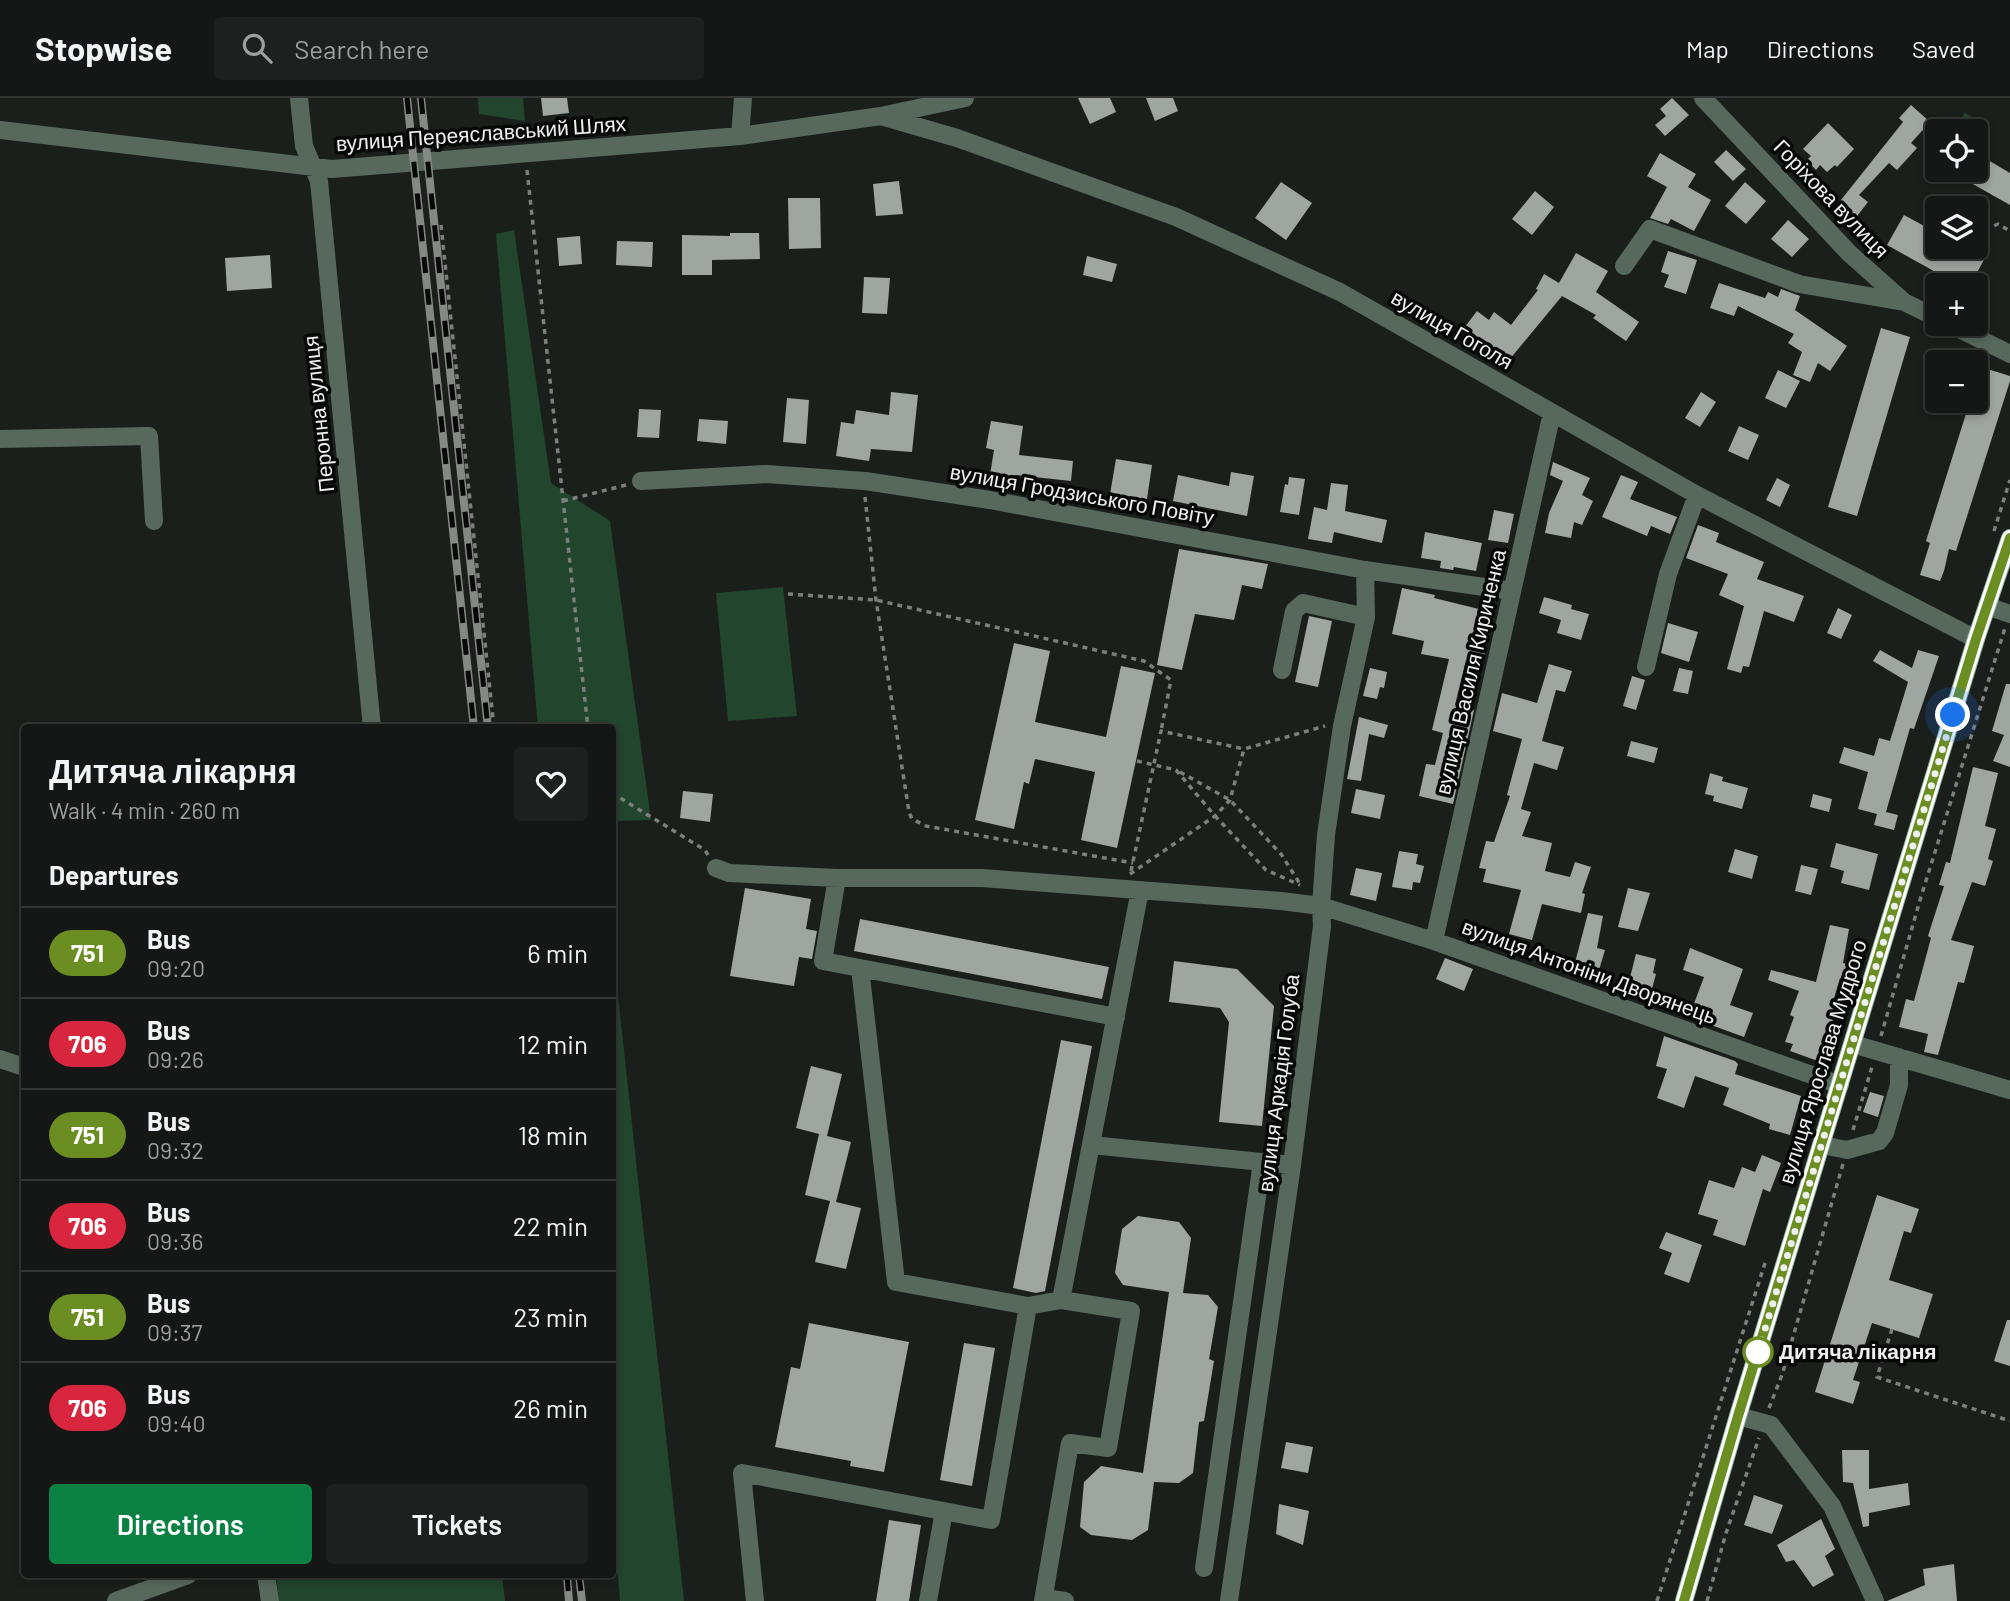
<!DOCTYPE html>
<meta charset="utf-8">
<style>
:root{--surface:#141715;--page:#1d201e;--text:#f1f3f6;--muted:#9d9fa0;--line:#333634;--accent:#0b8043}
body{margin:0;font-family:Barlow,sans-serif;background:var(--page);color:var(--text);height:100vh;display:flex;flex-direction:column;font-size:26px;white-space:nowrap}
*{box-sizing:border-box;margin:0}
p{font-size:23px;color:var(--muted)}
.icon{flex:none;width:38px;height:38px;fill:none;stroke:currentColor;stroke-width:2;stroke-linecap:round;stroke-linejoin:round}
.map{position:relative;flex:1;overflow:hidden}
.panel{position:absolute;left:21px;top:626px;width:595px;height:854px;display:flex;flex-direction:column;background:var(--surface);border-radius:7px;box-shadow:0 4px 10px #0003,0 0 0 2px var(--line)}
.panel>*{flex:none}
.badge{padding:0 14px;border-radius:23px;font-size:24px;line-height:46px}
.buttons{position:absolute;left:1925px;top:21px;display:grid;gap:14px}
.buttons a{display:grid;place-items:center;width:63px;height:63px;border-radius:7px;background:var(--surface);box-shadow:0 4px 10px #0003,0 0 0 2px var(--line);font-size:35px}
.you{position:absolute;width:35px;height:35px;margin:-18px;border:5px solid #fff;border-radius:50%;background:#1a73e8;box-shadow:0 0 0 10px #1a73e833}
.map>.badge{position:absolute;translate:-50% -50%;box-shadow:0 0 0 4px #fff}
h2{padding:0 28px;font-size:26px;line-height:63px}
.round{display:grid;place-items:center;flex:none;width:74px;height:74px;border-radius:7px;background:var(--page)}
.summary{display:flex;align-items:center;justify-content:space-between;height:119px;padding:0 28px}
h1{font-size:33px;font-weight:600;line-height:52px}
.button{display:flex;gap:14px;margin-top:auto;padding:14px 28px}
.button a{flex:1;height:80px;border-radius:7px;background:var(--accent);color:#fff;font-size:28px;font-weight:600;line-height:80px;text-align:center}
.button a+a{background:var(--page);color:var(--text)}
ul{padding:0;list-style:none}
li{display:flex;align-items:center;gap:21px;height:91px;padding:0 28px;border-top:2px solid var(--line)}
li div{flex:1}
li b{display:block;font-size:26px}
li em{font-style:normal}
li .badge{min-width:77px;font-weight:700;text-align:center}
header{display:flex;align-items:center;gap:42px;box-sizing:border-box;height:98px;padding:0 35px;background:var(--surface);border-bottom:2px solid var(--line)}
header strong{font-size:33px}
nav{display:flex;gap:38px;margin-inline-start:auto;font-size:24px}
.search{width:490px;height:63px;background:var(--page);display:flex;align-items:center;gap:18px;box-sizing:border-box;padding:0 24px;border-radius:7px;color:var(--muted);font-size:26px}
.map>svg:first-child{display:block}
.green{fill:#22452d}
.building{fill:#9fa5a1}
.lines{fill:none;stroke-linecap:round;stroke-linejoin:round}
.path{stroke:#7c7f7d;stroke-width:3.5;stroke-dasharray:5 5;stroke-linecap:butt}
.minor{stroke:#57695c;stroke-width:18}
.major{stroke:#91b69a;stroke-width:18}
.rail-casing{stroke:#858986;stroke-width:8}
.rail{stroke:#070907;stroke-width:5;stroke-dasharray:16;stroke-linecap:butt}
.line-casing{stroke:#fff;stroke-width:16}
.line{stroke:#6b8e23;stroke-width:10}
.walk{stroke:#edf0ee;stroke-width:7;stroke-dasharray:0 12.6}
.stop-dot{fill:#fff;stroke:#6b8e23;stroke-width:3.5}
.labels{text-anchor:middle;stroke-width:7;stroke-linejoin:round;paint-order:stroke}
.street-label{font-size:21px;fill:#edf0ee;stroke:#070907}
.stop-label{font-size:21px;font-weight:bold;fill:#edf0ee;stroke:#070907;text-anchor:start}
</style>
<header>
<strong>Stopwise</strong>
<div class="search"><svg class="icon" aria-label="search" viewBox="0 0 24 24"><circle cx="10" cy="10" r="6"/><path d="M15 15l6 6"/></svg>Search here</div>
<nav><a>Map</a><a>Directions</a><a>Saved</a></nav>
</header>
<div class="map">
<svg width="2010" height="1503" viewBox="0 0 2010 1503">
<rect width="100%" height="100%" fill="#1b1f1c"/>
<!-- green -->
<path class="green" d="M 478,0 L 523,0 L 525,23 L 479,16 Z
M 1965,15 L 1985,27 L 1976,41 L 1976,33 L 1953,33 Z
M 514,132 L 551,385 L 610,423 L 651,722 L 613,723 L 612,630 L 538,630 L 496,136 Z
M 783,489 L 797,618 L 728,623 L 716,495 Z
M 613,852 L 684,1503 L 620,1503 L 612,1404 Z
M 276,1477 L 502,1477 L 505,1503 L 279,1503 Z"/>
<!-- building -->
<path class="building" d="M 541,0 L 567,0 L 569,15 L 543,18 Z
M 1078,0 L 1110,0 L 1116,14 L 1090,26 Z
M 1146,0 L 1173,0 L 1178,13 L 1155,23 Z
M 1672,0 L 1689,17 L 1665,38 L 1655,27 L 1666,18 L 1660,11 Z
M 1911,7 L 1930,24 L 1911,45 L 1917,50 L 1897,72 L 1889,65 L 1859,97 L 1868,104 L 1851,126 L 1833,112 L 1903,24 L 1899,20 Z
M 1828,25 L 1854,51 L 1837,69 L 1835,67 L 1827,74 L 1820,67 L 1816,72 L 1807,62 L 1811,58 L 1803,51 Z
M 1726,52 L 1746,71 L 1733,83 L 1714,64 Z
M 1660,55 L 1696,76 L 1688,89 L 1711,102 L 1694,133 L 1671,121 L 1668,126 L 1650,120 L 1667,89 L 1647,78 Z
M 1976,55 L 2010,75 L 2010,107 L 1948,72 L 1976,72 Z
M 899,83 L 903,116 L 876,118 L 873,86 Z
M 1281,84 L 1312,105 L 1286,142 L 1255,120 Z
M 1745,84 L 1766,103 L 1746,126 L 1725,108 Z
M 1535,93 L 1554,109 L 1532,137 L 1512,121 Z
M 788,100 L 820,100 L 821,150 L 789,151 Z
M 1904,117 L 1937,135 L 1937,149 L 1962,149 L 1984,162 L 1970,187 L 1959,187 L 1887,147 Z
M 1788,122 L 1809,141 L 1792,159 L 1771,141 Z
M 730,135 L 759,135 L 760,161 L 712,162 L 712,177 L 682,177 L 682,137 L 730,138 Z
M 580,138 L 582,166 L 559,168 L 557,140 Z
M 617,143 L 653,144 L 652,169 L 616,167 Z
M 1668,153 L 1697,162 L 1686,196 L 1664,189 L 1669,177 L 1661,174 Z
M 1576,155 L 1608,173 L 1596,194 L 1639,224 L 1626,243 L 1593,220 L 1596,217 L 1562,198 L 1505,267 L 1461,234 L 1477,213 L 1489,222 L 1494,214 L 1511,227 L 1538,192 L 1536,191 L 1544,176 L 1559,185 Z
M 270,157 L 272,190 L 227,193 L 225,160 Z
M 1087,158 L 1117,166 L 1112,184 L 1083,177 Z
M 864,179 L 890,180 L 887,216 L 862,215 Z
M 1719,185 L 1765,200 L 1768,194 L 1778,199 L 1781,191 L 1800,198 L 1795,212 L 1847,248 L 1830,273 L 1818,265 L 1810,284 L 1793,277 L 1802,254 L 1788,245 L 1794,236 L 1738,208 L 1734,218 L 1710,210 Z
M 1881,230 L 1910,239 L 1857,418 L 1828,409 Z
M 1981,269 L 2010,278 L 2010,283 L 1956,453 L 1949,451 L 1944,473 L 1940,483 L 1920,477 L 1930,445 L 1926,443 L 1970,303 L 1976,303 L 1976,286 Z
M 1778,272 L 1800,283 L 1786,310 L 1765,300 Z
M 891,294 L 918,297 L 912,354 L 871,351 L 869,363 L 836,358 L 841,324 L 854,326 L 856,312 L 889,317 Z
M 1701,294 L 1716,304 L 1700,329 L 1685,320 Z
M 787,300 L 809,302 L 806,346 L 783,344 Z
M 639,311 L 661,312 L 659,340 L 637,339 Z
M 699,321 L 728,323 L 726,346 L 697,343 Z
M 991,323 L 1023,328 L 1019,357 L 1073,363 L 1071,383 L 1015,377 L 1014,387 L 989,383 L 994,352 L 986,350 Z
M 1739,328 L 1759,337 L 1748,362 L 1728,353 Z
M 1116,361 L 1152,367 L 1147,401 L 1110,396 Z
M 1553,364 L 1590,380 L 1582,397 L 1593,403 L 1582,427 L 1574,424 L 1571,440 L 1545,435 L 1549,415 L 1563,383 L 1550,377 Z
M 1231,374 L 1254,378 L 1247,418 L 1173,403 L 1178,377 L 1229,388 Z
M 1621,377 L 1638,384 L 1630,401 L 1677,419 L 1670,436 L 1651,428 L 1647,438 L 1602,419 Z
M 1289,379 L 1305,381 L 1299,417 L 1280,414 L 1285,386 L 1288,387 Z
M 1777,380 L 1790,387 L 1780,409 L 1766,402 Z
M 1331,385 L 1348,387 L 1345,413 L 1387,422 L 1382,445 L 1334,434 L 1332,445 L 1308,441 L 1314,409 L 1327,412 Z
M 1494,412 L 1514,416 L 1508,445 L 1488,442 Z
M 1698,427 L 1719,435 L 1716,444 L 1764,464 L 1757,481 L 1804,498 L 1794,524 L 1764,513 L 1749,569 L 1743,568 L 1741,575 L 1727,571 L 1744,508 L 1719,497 L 1728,476 L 1686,460 Z
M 1425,434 L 1482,445 L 1476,473 L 1454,469 L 1453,472 L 1440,470 L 1441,463 L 1421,460 Z
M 1179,451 L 1268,466 L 1262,491 L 1242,487 L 1234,522 L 1195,516 L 1182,572 L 1157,567 Z
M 1402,490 L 1435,497 L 1434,500 L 1495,515 L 1482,566 L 1466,562 L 1455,607 L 1474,612 L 1453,706 L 1419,698 L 1426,666 L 1435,667 L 1443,635 L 1432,632 L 1449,561 L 1421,556 L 1424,543 L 1392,536 Z
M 1544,499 L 1572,507 L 1571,511 L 1589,516 L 1581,542 L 1557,535 L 1561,522 L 1539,515 Z
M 1838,510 L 1852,517 L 1841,541 L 1827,535 Z
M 1309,518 L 1332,523 L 1318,589 L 1295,584 Z
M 1668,525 L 1698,534 L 1689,564 L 1661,555 Z
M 1014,545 L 1050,553 L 1035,624 L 1106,639 L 1121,568 L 1155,575 L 1117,750 L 1081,742 L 1095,674 L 1035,661 L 1029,686 L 1024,684 L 1014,731 L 975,722 Z
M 1880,552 L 1912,570 L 1918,552 L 1939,558 L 1914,631 L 1910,630 L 1886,714 L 1898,717 L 1894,732 L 1874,727 L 1877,716 L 1858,711 L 1868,674 L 1839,665 L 1844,649 L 1874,658 L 1879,640 L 1890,643 L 1908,584 L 1873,563 Z
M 1549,566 L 1572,573 L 1565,594 L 1556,592 L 1542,643 L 1564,649 L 1557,672 L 1534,665 L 1521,711 L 1531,714 L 1522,738 L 1552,745 L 1545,773 L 1570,779 L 1575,764 L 1591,769 L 1582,795 L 1585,796 L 1581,815 L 1542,806 L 1532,842 L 1509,836 L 1521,792 L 1483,784 L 1486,771 L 1479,770 L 1486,743 L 1494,744 L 1510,698 L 1507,697 L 1522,641 L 1493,633 L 1502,595 L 1537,605 Z
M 1370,570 L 1387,574 L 1384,590 L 1380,589 L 1377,601 L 1363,598 Z
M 1679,570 L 1693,573 L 1688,596 L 1673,593 Z
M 1632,578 L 1645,582 L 1636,612 L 1623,608 Z
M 2006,586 L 2010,586 L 2010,669 L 1993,663 L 2004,637 L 1992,633 Z
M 1359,619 L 1388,627 L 1384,640 L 1369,636 L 1361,683 L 1347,681 Z
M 1631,643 L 1658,650 L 1654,665 L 1627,658 Z
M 1973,669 L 1998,675 L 1985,728 L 1996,731 L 1988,761 L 1993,763 L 1985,788 L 1972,784 L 1951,842 L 1974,848 L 1964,885 L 1958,884 L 1938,957 L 1924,954 L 1928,936 L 1899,929 L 1906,901 L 1914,903 L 1931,840 L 1928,838 L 1944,788 L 1939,787 L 1946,764 L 1950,765 Z
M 1710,675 L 1723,679 L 1722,683 L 1748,690 L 1742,711 L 1713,703 L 1714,698 L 1705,696 Z
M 1356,691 L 1385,697 L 1380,721 L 1351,715 Z
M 683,693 L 713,696 L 710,724 L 680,720 Z
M 1813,696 L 1832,701 L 1829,714 L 1810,709 Z
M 1836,745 L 1878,756 L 1869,792 L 1841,785 L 1844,773 L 1830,769 Z
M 1735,751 L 1758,758 L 1752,781 L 1728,774 Z
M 1399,753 L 1418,756 L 1416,766 L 1424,768 L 1420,785 L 1413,784 L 1412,792 L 1392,789 Z
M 1801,767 L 1818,771 L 1811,797 L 1795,793 Z
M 1356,770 L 1382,775 L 1376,803 L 1350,797 Z
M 745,790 L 811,801 L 806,831 L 817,833 L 812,861 L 799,859 L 794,888 L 730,878 Z
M 1628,790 L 1650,795 L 1638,833 L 1618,829 Z
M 1588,815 L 1603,818 L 1597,850 L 1605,852 L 1596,882 L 1572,876 Z
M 860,821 L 1109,869 L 1102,901 L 854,853 Z
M 1830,827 L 1849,831 L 1843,865 L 1848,866 L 1843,881 L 1840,880 L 1832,907 L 1838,909 L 1818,963 L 1790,953 L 1793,946 L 1785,944 L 1794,919 L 1790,917 L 1799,893 L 1768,882 L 1771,872 L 1816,884 Z
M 1690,850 L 1743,871 L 1730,907 L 1753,915 L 1744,939 L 1689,919 L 1704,879 L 1683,872 Z
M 1636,856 L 1656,861 L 1653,875 L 1656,876 L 1649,902 L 1626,895 Z
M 1445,860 L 1473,871 L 1464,893 L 1436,881 Z
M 1174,863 L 1237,871 L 1274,908 L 1262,1028 L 1219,1024 L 1229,924 L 1220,910 L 1169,904 Z
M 1664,938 L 1735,963 L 1738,966 L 1735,976 L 1801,998 L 1790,1037 L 1769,1031 L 1770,1026 L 1723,1007 L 1729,990 L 1695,978 L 1684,1010 L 1657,1000 L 1667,971 L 1656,968 Z
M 1061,942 L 1092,948 L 1045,1193 L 1036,1195 L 1013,1190 Z
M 811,968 L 842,976 L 827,1038 L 796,1030 Z
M 1870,994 L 1884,998 L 1878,1019 L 1863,1014 Z
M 819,1036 L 851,1044 L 836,1104 L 861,1110 L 846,1171 L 815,1164 L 830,1103 L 805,1097 Z
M 1762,1057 L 1781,1065 L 1770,1094 L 1763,1091 L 1745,1148 L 1713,1137 L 1718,1122 L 1698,1116 L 1709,1082 L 1734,1090 L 1742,1069 L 1755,1074 Z
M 1877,1097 L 1919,1111 L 1911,1135 L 1904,1133 L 1889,1182 L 1933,1196 L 1919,1240 L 1872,1225 L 1853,1282 L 1860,1284 L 1853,1306 L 1815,1294 Z
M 1138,1118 L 1179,1124 L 1191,1140 L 1183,1195 L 1208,1197 L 1218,1209 L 1209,1261 L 1214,1263 L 1204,1323 L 1199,1324 L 1193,1375 L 1179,1385 L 1154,1384 L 1148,1432 L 1132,1442 L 1091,1437 L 1080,1429 L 1084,1384 L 1101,1368 L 1143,1375 L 1169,1194 L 1123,1187 L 1115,1175 L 1122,1131 Z
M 1666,1134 L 1702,1147 L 1689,1185 L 1664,1176 L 1672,1155 L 1659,1150 Z
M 2007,1222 L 2010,1222 L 2010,1268 L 1994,1263 Z
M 809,1225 L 909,1244 L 884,1374 L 850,1368 L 851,1363 L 775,1349 L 791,1269 L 800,1271 Z
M 964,1245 L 995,1250 L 972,1388 L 940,1382 Z
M 1286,1344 L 1313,1349 L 1308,1375 L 1281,1370 Z
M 1842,1352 L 1869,1352 L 1869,1391 L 1908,1385 L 1910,1407 L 1869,1415 L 1869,1428 L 1863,1429 L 1853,1385 L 1843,1384 Z
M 1754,1397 L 1783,1407 L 1772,1436 L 1744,1427 Z
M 1279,1406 L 1309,1413 L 1303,1447 L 1276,1436 Z
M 1821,1421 L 1835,1451 L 1825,1458 L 1834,1477 L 1813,1489 L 1794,1462 L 1786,1464 L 1777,1447 Z
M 889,1422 L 921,1427 L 909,1503 L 876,1503 Z
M 1954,1466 L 1957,1503 L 1887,1503 L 1925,1487 L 1923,1471 Z"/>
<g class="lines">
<!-- path -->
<path class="path" d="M 527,72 L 588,630
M 441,127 L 494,630
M 1976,136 L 1998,126 L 2010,133
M 865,399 L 876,502 L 909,714 L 912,721 L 926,728 L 1133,765
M 563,403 L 626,387
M 1994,433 L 2010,382
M 788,496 L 876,502 L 1144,563 L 1171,582 L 1161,633
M 1137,663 L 1176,672 L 1215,718 L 1266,772 L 1300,787
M 1180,674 L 1230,702 L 1281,756 L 1300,786
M 612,695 L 705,752 L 708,757
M 1131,773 L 1161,633 L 1244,651
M 1130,776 L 1215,718 L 1230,702 L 1244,651 L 1325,628
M 1881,938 L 1920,802 L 2005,530
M 1853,1032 L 1872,969
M 1892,1231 L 1877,1279 L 2010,1323
M 1769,1310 L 1782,1277 L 1843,1066
M 1657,1503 L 1766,1162
M 1707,1503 L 1726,1435 L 1759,1340"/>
<!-- minor -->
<path class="minor" d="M 299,0 L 304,48 L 319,83 L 372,630
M 1703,0 L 1849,155 L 1904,204 L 1937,220
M 881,18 L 957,40 L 1176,119 L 1340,194 L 1697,397 L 1976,541
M 0,32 L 332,71 L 740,38 L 881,18 L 965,0
M 740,38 L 743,0
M 1624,168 L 1650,131 L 1799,186 L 1904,204
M 1949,226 L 2010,256
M 0,341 L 149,338 L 154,423
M 641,383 L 766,376 L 865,383 L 990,402 L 1365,472 L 1512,493
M 1987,508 L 2010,516
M 1646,569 L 1668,476 L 1697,397
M 1282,572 L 1294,513 L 1303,505 L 1366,519
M 716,770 L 729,775 L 837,780 L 982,780 L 1281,803 L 1321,808 L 1434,843 L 1840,987
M 837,780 L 823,863 L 1116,919
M 1434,843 L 1552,315
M 860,870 L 896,1184 L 1028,1208 L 1061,1202 L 1140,792
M 1853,946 L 2010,992
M 0,961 L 24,969
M 1091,1047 L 1292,1067
M 1822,1047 L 1847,1052 L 1879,1043 L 1885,1035 L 1899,987 L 1899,959
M 1738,1318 L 1771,1327 L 1832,1408 L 1875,1503
M 1204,1470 L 1262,1064
M 266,1477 L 270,1503
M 1044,1500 L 1065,1503
M 116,1503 L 188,1477
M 755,1503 L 742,1375 L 991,1422 L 1028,1208
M 928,1503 L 944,1413
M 1043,1503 L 1070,1345 L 1108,1350 L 1131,1213 L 1061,1202
M 1229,1503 L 1292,1067 L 1322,828 L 1321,808 L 1326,737 L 1342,628 L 1366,519 L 1365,472"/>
<!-- major -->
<path class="major" d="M 1684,1503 L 1738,1318 L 1976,541 L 2010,440"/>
<defs>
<path id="rail" d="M 407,0 L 474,630
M 421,0 L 488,630
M 567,1477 L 569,1503
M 579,1477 L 582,1503"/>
</defs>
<!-- rail casing -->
<use href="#rail" class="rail-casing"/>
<!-- rail -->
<use href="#rail" class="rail"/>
</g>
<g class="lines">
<defs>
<path id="line" d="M 1684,1503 L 1738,1318 L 1976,541 L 2010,440"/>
</defs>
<!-- line casing -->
<use href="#line" class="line-casing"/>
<!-- line -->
<use href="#line" class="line"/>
<!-- walk -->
<path class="walk" d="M 1758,1254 L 1953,617"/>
</g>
<!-- markers -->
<circle class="stop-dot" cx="1758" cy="1254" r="14"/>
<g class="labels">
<!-- street labels -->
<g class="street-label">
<text transform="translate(481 36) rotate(-4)" y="7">вулиця Переяславський Шлях</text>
<text transform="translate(1831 101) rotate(46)" y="7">Горіхова вулиця</text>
<text transform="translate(1452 232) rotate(30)" y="7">вулиця Гоголя</text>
<text transform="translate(319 316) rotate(-96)" y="7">Перонна вулиця</text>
<text transform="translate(1082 397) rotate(10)" y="7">вулиця Гродзиського Повіту</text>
<text transform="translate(1471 574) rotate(-77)" y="7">вулиця Василя Кириченка</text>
<text transform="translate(1589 874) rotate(20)" y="7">вулиця Антоніни Дворянець</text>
<text transform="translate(1823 964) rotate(-73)" y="7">вулиця Ярослава Мудрого</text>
<text transform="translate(1279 985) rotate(-83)" y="7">вулиця Аркадія Голуба</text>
</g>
<!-- stop labels -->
<g class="stop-label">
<text x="1779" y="1261">Дитяча лікарня</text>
</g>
</g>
</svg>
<div class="buttons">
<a><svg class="icon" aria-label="locate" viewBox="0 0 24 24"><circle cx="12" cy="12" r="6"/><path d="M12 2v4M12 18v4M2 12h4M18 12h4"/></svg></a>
<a><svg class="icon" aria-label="layers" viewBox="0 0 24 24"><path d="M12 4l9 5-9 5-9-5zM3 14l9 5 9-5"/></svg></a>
<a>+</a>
<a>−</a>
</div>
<div class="you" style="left:1953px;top:617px"></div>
<section class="panel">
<div class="summary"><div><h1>Дитяча лікарня</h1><p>Walk · 4 min · 260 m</p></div><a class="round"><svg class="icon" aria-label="heart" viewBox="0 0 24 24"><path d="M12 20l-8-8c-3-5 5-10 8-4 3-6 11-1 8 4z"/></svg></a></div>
<h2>Departures</h2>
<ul>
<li><span class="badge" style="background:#6b8e23;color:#fff">751</span><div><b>Bus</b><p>09:20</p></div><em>6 min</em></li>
<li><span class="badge" style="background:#d7263d;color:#fff">706</span><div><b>Bus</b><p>09:26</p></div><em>12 min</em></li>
<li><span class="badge" style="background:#6b8e23;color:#fff">751</span><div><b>Bus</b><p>09:32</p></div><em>18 min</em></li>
<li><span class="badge" style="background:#d7263d;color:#fff">706</span><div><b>Bus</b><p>09:36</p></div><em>22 min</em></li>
<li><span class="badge" style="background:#6b8e23;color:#fff">751</span><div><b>Bus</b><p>09:37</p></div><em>23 min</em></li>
<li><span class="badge" style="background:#d7263d;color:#fff">706</span><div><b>Bus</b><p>09:40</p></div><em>26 min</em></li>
</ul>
<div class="button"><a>Directions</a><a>Tickets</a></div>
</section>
</div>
